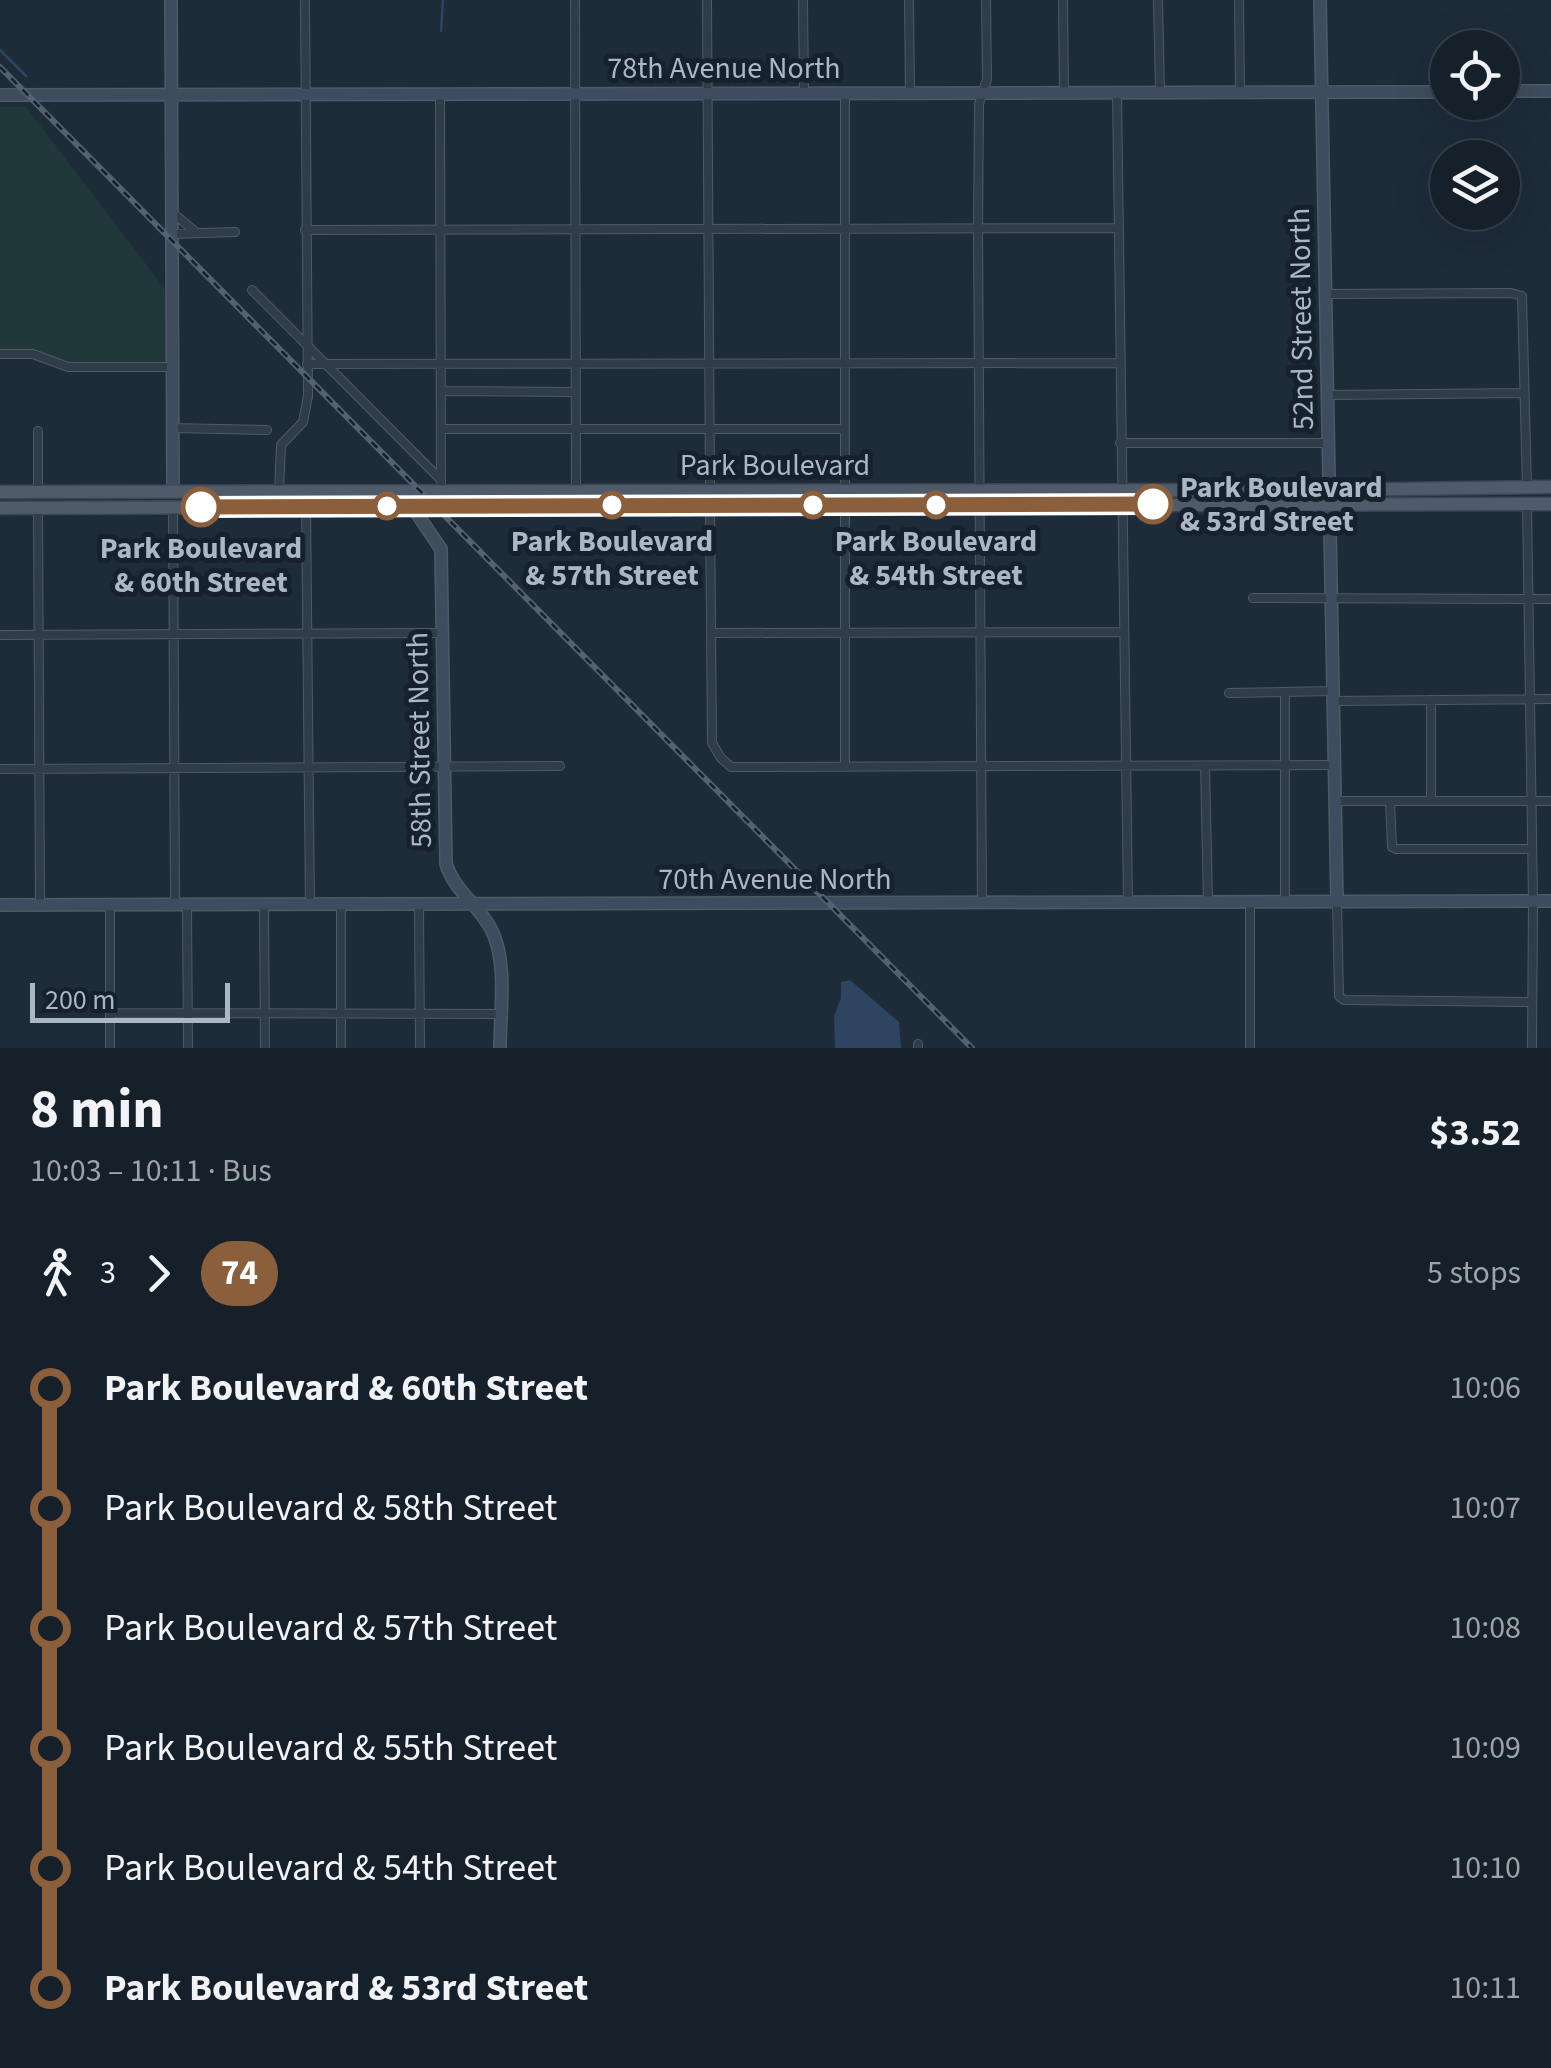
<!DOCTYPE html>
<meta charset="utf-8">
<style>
:root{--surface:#16202b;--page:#232d37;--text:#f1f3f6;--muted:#9ea3a9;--line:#353e47}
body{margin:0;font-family:"Source Sans 3",sans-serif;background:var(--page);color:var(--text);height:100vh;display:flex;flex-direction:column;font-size:38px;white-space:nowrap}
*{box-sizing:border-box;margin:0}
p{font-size:32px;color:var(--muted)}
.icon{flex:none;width:55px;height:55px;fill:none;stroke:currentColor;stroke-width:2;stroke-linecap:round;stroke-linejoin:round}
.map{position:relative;height:1048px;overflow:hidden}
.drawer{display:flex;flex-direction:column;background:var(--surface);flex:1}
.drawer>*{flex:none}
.badge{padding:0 20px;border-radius:32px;font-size:35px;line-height:65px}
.buttons{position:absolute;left:1430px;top:30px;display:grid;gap:20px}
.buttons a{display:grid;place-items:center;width:90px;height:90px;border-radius:50%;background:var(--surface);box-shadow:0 10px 40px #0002,0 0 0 2px var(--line);font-size:50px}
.scale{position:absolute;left:30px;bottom:25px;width:200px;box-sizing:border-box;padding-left:10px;border:5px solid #abb7c6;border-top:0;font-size:28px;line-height:35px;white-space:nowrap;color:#abb7c6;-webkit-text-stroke:8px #17212d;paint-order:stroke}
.map>.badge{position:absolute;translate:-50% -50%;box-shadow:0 0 0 5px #fff}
.legs{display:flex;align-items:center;gap:15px;height:110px;padding:0 30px;font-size:32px}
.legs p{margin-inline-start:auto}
.head{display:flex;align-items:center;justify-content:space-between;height:170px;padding:0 30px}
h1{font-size:55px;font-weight:700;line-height:75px}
ul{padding:0 30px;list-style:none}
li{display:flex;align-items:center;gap:35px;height:120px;font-size:38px}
li i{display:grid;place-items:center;width:15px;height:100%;margin:0 12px;background:currentColor}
li i::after{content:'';width:25px;height:25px;margin:-12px;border:8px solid;border-radius:50%;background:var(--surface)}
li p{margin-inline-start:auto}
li:first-child i{background:linear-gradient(#0000 50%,currentColor 0)}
li:last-child i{background:linear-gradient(currentColor 50%,#0000 0)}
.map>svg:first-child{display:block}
.green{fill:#20383a}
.water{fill:#2d4560}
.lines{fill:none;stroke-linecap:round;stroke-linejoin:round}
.stream{stroke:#2d4560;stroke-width:2.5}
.street-casing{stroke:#4f5a67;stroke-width:10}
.secondary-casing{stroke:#4f5a67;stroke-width:14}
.primary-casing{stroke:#3b4553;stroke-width:15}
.street{stroke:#313c49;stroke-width:8}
.secondary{stroke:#3f4c5d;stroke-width:11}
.primary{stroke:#4f5b6a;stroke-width:12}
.rail-casing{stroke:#536171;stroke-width:6}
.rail{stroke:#17212d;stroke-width:2.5;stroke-dasharray:8;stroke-linecap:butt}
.line-1-casing{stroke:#fff;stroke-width:22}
.line-1{stroke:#8b5e3c;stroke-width:15}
.stop-1-dot{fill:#fff;stroke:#8b5e3c;stroke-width:5}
.labels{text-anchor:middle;stroke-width:10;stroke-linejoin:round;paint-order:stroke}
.street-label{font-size:30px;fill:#abb7c6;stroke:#17212d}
.stop-label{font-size:30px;font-weight:bold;fill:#abb7c6;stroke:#17212d}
</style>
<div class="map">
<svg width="1551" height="1048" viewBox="0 0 1551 1048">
<rect width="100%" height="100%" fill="#1e2b39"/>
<!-- green -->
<path class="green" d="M 0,107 L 26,107 L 168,293 L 168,363 L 69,364 L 33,350 L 0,350 Z"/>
<!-- water -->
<path class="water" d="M 850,980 L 899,1022 L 901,1048 L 835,1048 L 834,1016 L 841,998 L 841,982 Z"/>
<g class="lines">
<!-- stream -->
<path class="stream" d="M 441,31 L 443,0
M 0,50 L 26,76"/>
<defs>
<path id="street" d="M 575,0 L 576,506
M 707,0 L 710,490
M 803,0 L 804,93
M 909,0 L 910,93
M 1063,0 L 1064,93
M 1158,0 L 1160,92
M 1239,0 L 1240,92
M 1117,92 L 1128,902
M 845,93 L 845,766
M 440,94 L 441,491 L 448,498 L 461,504
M 173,213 L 197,233
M 305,230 L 1118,228
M 171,234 L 235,232
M 252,290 L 441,480
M 1325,294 L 1511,293 L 1522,296 L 1527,487
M 0,354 L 33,354 L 68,367 L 171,367
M 307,364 L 1119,363
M 441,391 L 576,392
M 1327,395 L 1524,393
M 172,428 L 267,430
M 441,429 L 845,429
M 38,431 L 38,492
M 1120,443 L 1328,443
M 279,491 L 281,445 L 303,422 L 308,396 L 305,0
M 710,504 L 712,743 L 721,758 L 731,767 L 1335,765
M 1527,504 L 1533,901 L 1532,1048
M 306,506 L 310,905
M 38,507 L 40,905
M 173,507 L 175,905
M 1253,598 L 1551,599
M 711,633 L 1124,632
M 0,635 L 442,633
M 1285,692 L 1285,901
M 1229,693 L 1333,691
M 1431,700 L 1431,801
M 1333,701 L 1551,699
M 1205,766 L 1208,902
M 0,769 L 560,766
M 1335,801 L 1551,801
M 1390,801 L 1392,847 L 1396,849 L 1532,849
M 1337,901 L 1339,996 L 1344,1000 L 1532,1002
M 982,903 L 978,228 L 979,104 L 987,79 L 986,0
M 110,905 L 110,1048
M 187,905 L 188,1048
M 264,905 L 265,1048
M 419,905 L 420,1048
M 111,1013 L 500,1014
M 341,1048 L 341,905
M 918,1048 L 918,1044
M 1250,1048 L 1250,902"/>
<path id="secondary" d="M 171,0 L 173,491
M 1320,0 L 1337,901
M 1502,91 L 1551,91
M 0,95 L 1448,92
M 396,491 L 407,499 L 441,549 L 446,864 C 455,892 478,904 491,929 C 508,961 500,1012 500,1048
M 0,905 L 1551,901"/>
<path id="primary" d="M 0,492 L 1327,490 L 1551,487
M 0,508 L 1551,504"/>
</defs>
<!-- street casing -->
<use href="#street" class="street-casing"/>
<!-- secondary casing -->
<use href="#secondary" class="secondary-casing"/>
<!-- primary casing -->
<use href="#primary" class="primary-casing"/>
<!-- street -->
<use href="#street" class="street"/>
<!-- secondary -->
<use href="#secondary" class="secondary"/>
<!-- primary -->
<use href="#primary" class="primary"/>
<defs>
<path id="rail" d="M 0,67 L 972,1048"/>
</defs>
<!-- rail casing -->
<use href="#rail" class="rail-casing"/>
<!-- rail -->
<use href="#rail" class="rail"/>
</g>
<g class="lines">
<defs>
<path id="line-1" d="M 201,507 L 1153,504"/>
</defs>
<!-- line-1 casing -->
<use href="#line-1" class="line-1-casing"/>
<!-- line-1 -->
<use href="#line-1" class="line-1"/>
</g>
<!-- markers -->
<g class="stop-1-dot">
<circle cx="1153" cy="504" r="18"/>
<circle cx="612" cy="505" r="12"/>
<circle cx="813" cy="505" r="12"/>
<circle cx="936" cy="505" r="12"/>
<circle cx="387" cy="506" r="12"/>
<circle cx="201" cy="507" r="18"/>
</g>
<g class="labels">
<!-- street labels -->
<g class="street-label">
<text x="724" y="78">78th Avenue North</text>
<text transform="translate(1301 319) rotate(-91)" y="10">52nd Street North</text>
<text x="775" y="475">Park Boulevard</text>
<text transform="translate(419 740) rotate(-91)" y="10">58th Street North</text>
<text x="775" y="889">70th Avenue North</text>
</g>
<!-- stop labels -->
<g class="stop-label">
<text x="1180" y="497" text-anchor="start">Park Boulevard<tspan x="1180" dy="34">&amp; 53rd Street</tspan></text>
<text x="612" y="551">Park Boulevard<tspan x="612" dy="34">&amp; 57th Street</tspan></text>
<text x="936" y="551">Park Boulevard<tspan x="936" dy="34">&amp; 54th Street</tspan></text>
<text x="201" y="558">Park Boulevard<tspan x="201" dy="34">&amp; 60th Street</tspan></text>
</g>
</g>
</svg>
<div class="buttons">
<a><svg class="icon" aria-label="locate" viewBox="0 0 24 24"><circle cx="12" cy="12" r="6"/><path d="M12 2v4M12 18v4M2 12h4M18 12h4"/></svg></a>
<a><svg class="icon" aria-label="layers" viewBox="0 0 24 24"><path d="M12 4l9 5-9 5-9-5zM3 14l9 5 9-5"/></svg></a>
</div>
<div class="scale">200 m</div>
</div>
<section class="drawer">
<div class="head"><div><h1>8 min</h1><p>10:03 – 10:11 · Bus</p></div><b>$3.52</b></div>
<div class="legs"><svg class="icon" aria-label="walk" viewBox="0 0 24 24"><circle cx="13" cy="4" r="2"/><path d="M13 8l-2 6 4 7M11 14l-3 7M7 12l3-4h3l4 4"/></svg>3<svg class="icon" aria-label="forward" viewBox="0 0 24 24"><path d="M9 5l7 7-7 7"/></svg><b class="badge" style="background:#8b5e3c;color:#fff">74</b><p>5 stops</p></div>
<ul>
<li><i style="color:#8b5e3c"></i><b>Park Boulevard &amp; 60th Street</b><p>10:06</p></li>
<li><i style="color:#8b5e3c"></i><span>Park Boulevard &amp; 58th Street</span><p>10:07</p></li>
<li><i style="color:#8b5e3c"></i><span>Park Boulevard &amp; 57th Street</span><p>10:08</p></li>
<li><i style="color:#8b5e3c"></i><span>Park Boulevard &amp; 55th Street</span><p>10:09</p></li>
<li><i style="color:#8b5e3c"></i><span>Park Boulevard &amp; 54th Street</span><p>10:10</p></li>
<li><i style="color:#8b5e3c"></i><b>Park Boulevard &amp; 53rd Street</b><p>10:11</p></li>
</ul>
</section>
